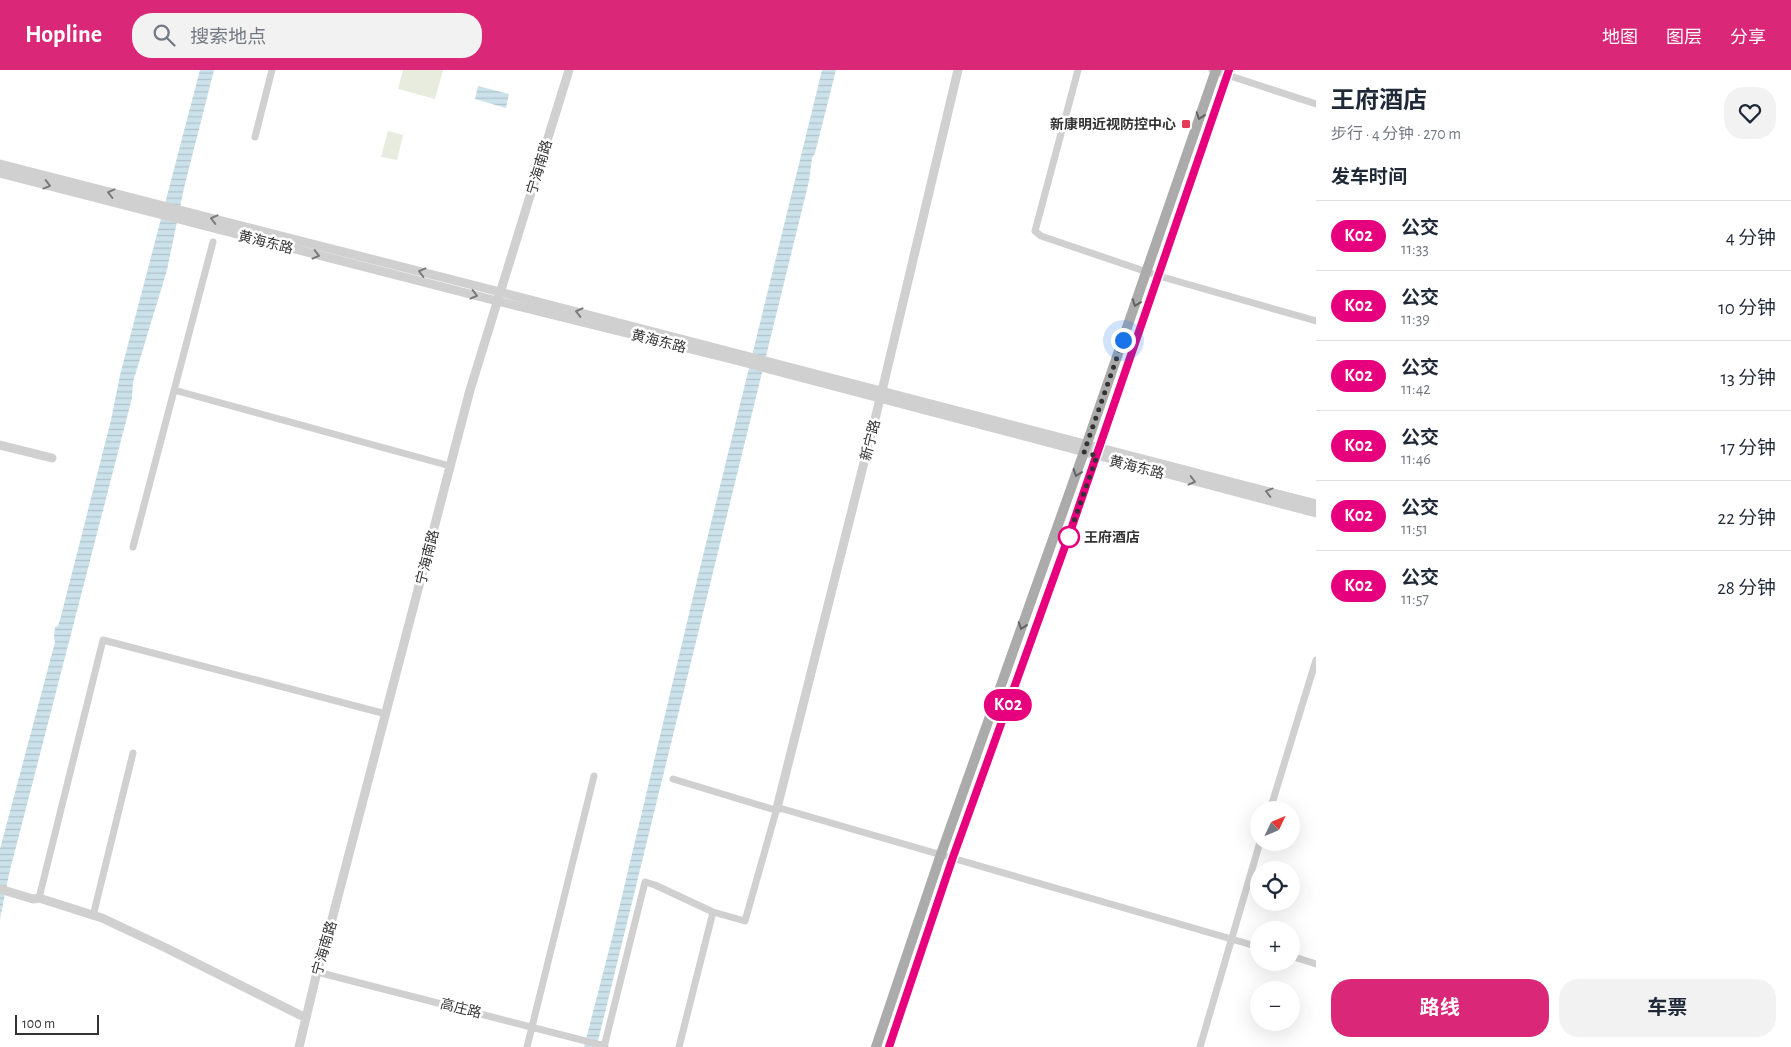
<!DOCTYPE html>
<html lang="zh">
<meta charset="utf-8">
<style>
:root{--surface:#fff;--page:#f2f2f3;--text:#1f2937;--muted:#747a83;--line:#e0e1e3;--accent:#db2777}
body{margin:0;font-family:"Alegreya Sans","Noto Sans SC",sans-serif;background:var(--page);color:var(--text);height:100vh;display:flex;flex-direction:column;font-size:19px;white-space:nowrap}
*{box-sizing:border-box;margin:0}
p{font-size:16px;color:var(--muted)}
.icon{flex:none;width:28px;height:28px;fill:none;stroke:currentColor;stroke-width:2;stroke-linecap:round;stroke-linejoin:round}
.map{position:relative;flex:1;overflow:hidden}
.side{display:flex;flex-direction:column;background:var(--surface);width:475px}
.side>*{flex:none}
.badge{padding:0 10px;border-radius:16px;font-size:18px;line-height:32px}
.needle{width:32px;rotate:46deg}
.tools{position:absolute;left:1250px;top:731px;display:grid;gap:10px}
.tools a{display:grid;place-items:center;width:50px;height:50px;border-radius:50%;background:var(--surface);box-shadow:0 5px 20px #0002;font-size:25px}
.scale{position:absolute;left:15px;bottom:12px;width:84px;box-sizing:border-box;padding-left:5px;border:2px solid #333;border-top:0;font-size:14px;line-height:18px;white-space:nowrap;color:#333;-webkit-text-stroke:4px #fff;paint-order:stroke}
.you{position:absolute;width:25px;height:25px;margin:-12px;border:4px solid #fff;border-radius:50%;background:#1a73e8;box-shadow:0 0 0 8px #1a73e833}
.map>.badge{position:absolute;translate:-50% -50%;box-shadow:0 0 0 2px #fff}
h2{padding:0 15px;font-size:19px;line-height:45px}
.round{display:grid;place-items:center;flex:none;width:52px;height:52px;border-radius:20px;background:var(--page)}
.head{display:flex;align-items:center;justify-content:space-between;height:85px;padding:0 15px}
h1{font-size:24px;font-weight:700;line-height:38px}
.button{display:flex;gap:10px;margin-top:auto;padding:10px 15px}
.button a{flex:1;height:58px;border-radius:20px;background:var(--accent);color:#fff;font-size:20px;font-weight:700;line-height:58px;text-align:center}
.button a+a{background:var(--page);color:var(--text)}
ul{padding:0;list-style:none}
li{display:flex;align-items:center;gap:15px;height:70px;padding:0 15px;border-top:1px solid var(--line)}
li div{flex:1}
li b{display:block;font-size:19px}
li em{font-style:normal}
li .badge{min-width:55px;font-weight:700;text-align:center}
header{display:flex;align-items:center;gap:30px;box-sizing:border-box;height:70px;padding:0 25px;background:var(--accent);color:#fff}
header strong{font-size:24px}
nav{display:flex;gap:28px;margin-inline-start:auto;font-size:18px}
.search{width:350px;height:45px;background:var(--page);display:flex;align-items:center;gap:12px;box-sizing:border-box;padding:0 18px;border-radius:20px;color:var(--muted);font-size:19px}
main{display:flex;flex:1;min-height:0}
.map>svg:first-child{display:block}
.pitch{fill:#e7ecdf}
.water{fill:url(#water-rules)}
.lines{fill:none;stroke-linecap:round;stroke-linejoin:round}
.minor{stroke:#d0d0d0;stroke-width:7}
.tertiary{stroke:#d0d0d0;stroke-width:9}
.primary{stroke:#ababab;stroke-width:10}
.oneway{stroke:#636363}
.oneway2{stroke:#7a7a7a}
.line-casing{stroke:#fff;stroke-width:11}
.line{stroke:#e6007e;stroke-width:8}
.walk{stroke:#333;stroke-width:5;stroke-dasharray:0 9}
.poi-dot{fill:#e43b56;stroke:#fff;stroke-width:2}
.stop-dot{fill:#fff;stroke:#e6007e;stroke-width:2.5}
.labels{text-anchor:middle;stroke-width:5;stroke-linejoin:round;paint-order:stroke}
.poi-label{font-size:14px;font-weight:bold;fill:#333;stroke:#fff;text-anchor:end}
.street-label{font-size:14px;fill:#333;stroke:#fff}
.stop-label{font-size:14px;font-weight:bold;fill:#333;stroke:#fff;text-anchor:start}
</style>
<header>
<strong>Hopline</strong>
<div class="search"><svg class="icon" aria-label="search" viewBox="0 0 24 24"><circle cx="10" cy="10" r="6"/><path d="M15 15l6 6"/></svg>搜索地点</div>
<nav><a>地图</a><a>图层</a><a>分享</a></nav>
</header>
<main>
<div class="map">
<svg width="1316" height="977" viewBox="0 0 1316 977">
<defs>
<pattern id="water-rules" width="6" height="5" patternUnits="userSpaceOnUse" patternTransform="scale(1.25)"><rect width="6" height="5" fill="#cce2eb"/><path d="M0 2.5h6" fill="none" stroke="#b0c2ca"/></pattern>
</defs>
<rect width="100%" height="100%" fill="#fff"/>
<!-- pitch -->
<path class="pitch" d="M 403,0 L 443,0 L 435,29 L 398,19 Z
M 388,61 L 403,65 L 397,90 L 381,87 Z"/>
<!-- water -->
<path class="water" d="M 200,0 L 214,0 L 184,118 L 167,200 L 133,312 L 132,328 L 9,804 L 0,849 L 0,779 L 55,572 L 54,567 L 55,557 L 58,556 L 61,546 L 111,350 L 120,305 Z
M 822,0 L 836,0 L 815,83 L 812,88 L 809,111 L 598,971 L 596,977 L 584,977 L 612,868 L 698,506 Z
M 478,16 L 509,24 L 506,38 L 475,29 Z"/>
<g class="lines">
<!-- minor -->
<path class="minor" d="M 1078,0 L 1035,161 L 1041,166 L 1159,206 L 1316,251
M 1212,0 L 1316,34
M 255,67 L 272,0
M 174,320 L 450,396
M 133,477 L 213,172
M 673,709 L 772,739 L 783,739 L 1259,877
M 1270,740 L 1316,590
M 39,828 L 103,570 L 386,644
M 93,846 L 133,683
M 1291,886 L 1316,894
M 317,902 L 605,976
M 527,977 L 594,706
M 604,977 L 645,812 L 655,815 L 713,842
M 679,977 L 713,842 L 745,851 L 777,738
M 1200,977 L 1260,772"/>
<!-- tertiary -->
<path class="tertiary" d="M 0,94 L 500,222 L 1316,434
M 0,103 L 497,231 L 743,292 L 1316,443
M 0,375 L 52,388
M 777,738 L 882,321 L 958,0
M 0,819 L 33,829 L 39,828 L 102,848 L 166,878 L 306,948
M 299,977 L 317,902 L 324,880 L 470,320 L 569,0"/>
<!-- primary -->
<path class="primary" d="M 876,977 L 941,784 L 1084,382 L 1216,0
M 889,977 L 953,787 L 1067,471 L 1229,0"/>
</g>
<!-- one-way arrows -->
<defs><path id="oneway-chevron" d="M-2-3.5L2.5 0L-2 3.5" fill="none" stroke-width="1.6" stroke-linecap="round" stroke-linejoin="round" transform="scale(1.25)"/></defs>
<g class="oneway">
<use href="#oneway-chevron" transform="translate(1200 46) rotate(109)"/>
<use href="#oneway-chevron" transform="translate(1136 233) rotate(109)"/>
<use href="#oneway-chevron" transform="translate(1077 403) rotate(110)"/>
<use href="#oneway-chevron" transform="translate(1022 556) rotate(110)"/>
</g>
<g class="oneway2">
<use href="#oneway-chevron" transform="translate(47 115) rotate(15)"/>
<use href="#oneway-chevron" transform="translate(111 123) rotate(-166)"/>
<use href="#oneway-chevron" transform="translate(214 149) rotate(-166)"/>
<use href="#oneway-chevron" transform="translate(316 185) rotate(14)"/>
<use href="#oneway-chevron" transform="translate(422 202) rotate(-166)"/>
<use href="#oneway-chevron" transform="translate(474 225) rotate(14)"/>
<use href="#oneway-chevron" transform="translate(579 242) rotate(-166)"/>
<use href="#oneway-chevron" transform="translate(1192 411) rotate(14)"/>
<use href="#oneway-chevron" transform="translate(1269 422) rotate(-165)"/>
</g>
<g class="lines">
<defs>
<path id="line" d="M 889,977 L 953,787 L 1067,471 L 1229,0"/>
</defs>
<!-- line casing -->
<use href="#line" class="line-casing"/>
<!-- line -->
<use href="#line" class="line"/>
<!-- walk -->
<path class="walk" d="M 1069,467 L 1067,471 L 1097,386 L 1084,382 L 1123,270"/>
</g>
<!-- markers -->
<rect class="poi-dot" x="1181" y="49" width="10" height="10" rx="2.5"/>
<circle class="stop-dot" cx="1069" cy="467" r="10"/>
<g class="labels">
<!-- poi labels -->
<g class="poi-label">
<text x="1176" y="59">新康明近视防控中心</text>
</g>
<!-- street labels -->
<g class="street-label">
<text transform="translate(539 97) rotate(-73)" y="5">宁海南路</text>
<text transform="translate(266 172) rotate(14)" y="5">黄海东路</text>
<text transform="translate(659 271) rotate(14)" y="5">黄海东路</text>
<text transform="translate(870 370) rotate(-76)" y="5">新宁路</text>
<text transform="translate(1137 397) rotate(14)" y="5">黄海东路</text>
<text transform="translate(427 487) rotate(-76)" y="5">宁海南路</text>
<text transform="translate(324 878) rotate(-74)" y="5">宁海南路</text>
<text transform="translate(461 938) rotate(14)" y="5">高庄路</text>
</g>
<!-- stop labels -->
<g class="stop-label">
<text x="1084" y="472">王府酒店</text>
</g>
</g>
</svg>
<div class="tools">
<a><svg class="needle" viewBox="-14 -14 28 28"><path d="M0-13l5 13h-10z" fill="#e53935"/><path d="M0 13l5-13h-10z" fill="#747a83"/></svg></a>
<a><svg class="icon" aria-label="locate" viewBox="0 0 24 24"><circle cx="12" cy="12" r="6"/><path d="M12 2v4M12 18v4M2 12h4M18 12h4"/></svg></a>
<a>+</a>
<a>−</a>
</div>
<div class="scale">100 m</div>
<div class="you" style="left:1123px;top:270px"></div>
<b class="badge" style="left:1008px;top:635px;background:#e6007e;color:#fff">K02</b>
</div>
<section class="side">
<div class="head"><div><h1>王府酒店</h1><p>步行 · 4 分钟 · 270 m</p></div><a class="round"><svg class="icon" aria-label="heart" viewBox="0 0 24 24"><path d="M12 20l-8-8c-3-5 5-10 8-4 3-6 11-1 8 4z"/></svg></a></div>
<h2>发车时间</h2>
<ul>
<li><span class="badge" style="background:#e6007e;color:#fff">K02</span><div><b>公交</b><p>11:33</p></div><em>4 分钟</em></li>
<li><span class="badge" style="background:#e6007e;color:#fff">K02</span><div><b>公交</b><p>11:39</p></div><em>10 分钟</em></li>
<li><span class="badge" style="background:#e6007e;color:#fff">K02</span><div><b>公交</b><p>11:42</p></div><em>13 分钟</em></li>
<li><span class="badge" style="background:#e6007e;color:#fff">K02</span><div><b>公交</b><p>11:46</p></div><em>17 分钟</em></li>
<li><span class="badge" style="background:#e6007e;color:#fff">K02</span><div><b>公交</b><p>11:51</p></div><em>22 分钟</em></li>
<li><span class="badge" style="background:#e6007e;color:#fff">K02</span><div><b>公交</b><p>11:57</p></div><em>28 分钟</em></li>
</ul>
<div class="button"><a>路线</a><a>车票</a></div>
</section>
</main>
